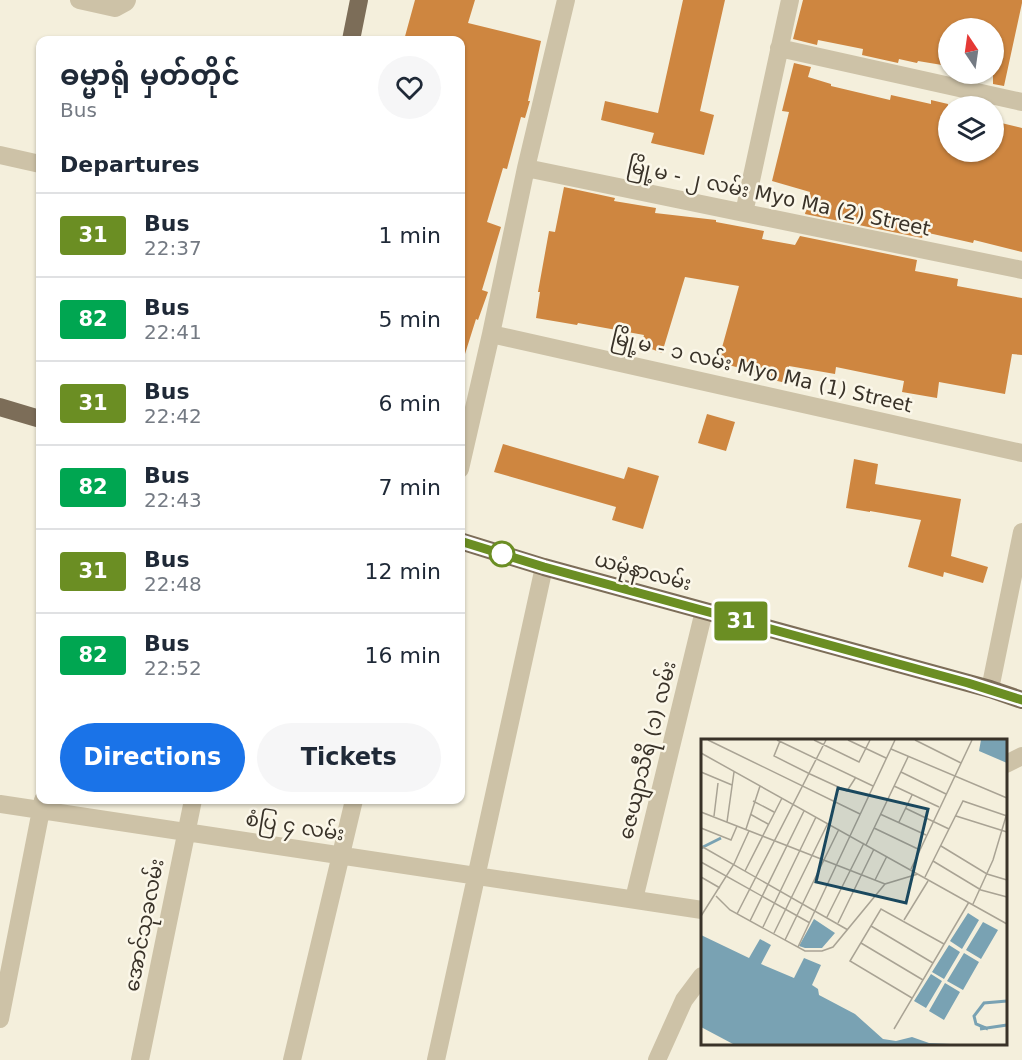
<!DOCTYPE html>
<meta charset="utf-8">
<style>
:root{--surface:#fff;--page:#f6f6f7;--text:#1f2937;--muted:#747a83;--line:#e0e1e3;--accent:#1a73e8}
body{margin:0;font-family:"DejaVu Sans","Noto Sans Myanmar",sans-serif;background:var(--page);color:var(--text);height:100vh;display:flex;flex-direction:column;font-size:22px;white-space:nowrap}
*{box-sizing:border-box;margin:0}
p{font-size:20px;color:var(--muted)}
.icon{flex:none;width:33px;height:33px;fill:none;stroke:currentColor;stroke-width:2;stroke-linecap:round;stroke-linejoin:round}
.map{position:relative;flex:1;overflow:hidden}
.side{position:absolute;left:36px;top:36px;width:429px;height:768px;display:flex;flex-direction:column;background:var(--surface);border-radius:12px;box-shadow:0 2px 4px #0004}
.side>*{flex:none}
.badge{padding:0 12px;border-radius:4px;font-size:21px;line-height:39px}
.needle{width:39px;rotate:347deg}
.buttons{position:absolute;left:938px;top:18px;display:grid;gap:12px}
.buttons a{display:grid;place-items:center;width:66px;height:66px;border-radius:50%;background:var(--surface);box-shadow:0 2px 4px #0004;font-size:30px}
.map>.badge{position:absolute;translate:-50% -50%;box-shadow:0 0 0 3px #fff}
h2{padding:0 24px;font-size:22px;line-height:54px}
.round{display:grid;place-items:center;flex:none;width:63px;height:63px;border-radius:32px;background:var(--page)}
.overview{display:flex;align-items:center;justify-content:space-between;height:102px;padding:0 24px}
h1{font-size:28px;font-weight:700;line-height:45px}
.button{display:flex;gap:12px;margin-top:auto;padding:12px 24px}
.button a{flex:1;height:69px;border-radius:36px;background:var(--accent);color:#fff;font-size:24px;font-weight:700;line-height:69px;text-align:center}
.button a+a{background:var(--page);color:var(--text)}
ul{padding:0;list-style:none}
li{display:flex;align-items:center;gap:18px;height:84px;padding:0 24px;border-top:2px solid var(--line)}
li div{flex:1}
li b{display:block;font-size:22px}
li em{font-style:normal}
li .badge{min-width:66px;font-weight:700;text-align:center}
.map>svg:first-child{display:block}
.building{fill:#ce8640}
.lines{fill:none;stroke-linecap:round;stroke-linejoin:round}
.minor{stroke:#cdc2a7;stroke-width:18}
.major{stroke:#7c6d58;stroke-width:18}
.line-casing{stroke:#fff;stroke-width:14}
.line{stroke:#6b8e23;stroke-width:9}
.stop-dot{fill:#fff;stroke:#6b8e23;stroke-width:3}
.labels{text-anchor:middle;stroke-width:5;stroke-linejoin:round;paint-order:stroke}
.street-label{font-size:20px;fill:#393228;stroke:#fbf7e9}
.inset-river{fill:none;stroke:#79a2b3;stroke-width:3}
.inset-road{fill:none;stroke:#a9a394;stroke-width:1.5}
.view{fill:#1a485e;fill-opacity:0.15;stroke:#1a485e;stroke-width:3}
.inset-edge{fill:none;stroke:#393228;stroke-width:3}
</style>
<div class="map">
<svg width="1022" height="1060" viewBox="0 0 1022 1060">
<rect width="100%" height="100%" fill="#f4efdc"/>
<!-- building -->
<path class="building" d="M 415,0 L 475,0 L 468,23 L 541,41 L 528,101 L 530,101 L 525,118 L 521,117 L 507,169 L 503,168 L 487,222 L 501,227 L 482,290 L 488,292 L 478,320 L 476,319 L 465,354 L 460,353 L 460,40 L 404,40 Z
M 683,0 L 725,0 L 700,111 L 714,115 L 704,155 L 651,143 L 654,133 L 601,120 L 605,101 L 658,113 Z
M 803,0 L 1022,0 L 1022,3 L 1004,86 L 993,84 L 993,28 L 948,28 L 948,66 L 918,61 L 917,63 L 899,59 L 898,63 L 862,55 L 863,49 L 818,40 L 817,45 L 793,39 Z
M 794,63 L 811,67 L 808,77 L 831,84 L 831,86 L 890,100 L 891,95 L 931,104 L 931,100 L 948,104 L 948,152 L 993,152 L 993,121 L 1022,128 L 1022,252 L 974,240 L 973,243 L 924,232 L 922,238 L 805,214 L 810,192 L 772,181 L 789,112 L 782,111 Z
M 564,187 L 615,198 L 614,201 L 656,208 L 655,213 L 716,220 L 716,222 L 764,231 L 762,239 L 795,245 L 800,236 L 917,260 L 915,271 L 958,279 L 957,286 L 1022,298 L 1022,355 L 1012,354 L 1005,394 L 939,382 L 937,398 L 902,392 L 904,381 L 836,367 L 835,374 L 789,366 L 786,383 L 769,379 L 769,376 L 718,362 L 739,286 L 685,277 L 662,353 L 641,345 L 644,335 L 578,323 L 577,325 L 536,318 L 540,292 L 538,292 L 549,231 L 555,232 Z
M 707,414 L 735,422 L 726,451 L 698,443 Z
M 503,444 L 624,479 L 628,467 L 659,476 L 643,529 L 612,520 L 616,507 L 494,472 Z
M 854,459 L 878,464 L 875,484 L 961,499 L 951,556 L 988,567 L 983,583 L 944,572 L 943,577 L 908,567 L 921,520 L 870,511 L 870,512 L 846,508 Z"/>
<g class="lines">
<!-- minor -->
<path class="minor" d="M 79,0 L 115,8 L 126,2 L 127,0
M 779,48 L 1022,102
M 0,155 L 40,164
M 526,168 L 1022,270
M 744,213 L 790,0
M 491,334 L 1022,453
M 460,469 L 491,334 L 526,168 L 566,0
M 990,689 L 1022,532
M 1006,764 L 1022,756
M 0,804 L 702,910
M 634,899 L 704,611
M 0,1019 L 43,800
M 140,1060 L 193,800
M 292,1060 L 354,800
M 436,1060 L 544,567
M 657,1060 L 684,1000 L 702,976"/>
<!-- major -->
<path class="major" d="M 351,40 L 359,0
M 0,407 L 40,419
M 460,541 L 544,567 L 990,689 L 1022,700"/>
</g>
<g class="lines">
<defs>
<path id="line" d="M 460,541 L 544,567 L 968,683 L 1022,700"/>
</defs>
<!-- line casing -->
<use href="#line" class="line-casing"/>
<!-- line -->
<use href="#line" class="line"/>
</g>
<!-- markers -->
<circle class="stop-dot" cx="502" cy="554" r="12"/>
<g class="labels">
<!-- street labels -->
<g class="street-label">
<text transform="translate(779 197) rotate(12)" y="7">မြို့မ - ၂ လမ်း Myo Ma (2) Street</text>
<text transform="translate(762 371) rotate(13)" y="7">မြို့မ - ၁ လမ်း Myo Ma (1) Street</text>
<text transform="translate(643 571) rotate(15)" y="7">ယမုံနာလမ်း</text>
<text transform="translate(647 750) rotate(-76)" y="7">ဇေယျာသီရိ (၁) လမ်း</text>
<text transform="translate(295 826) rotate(9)" y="7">စံပြ ၄ လမ်း</text>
<text transform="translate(144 925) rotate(-79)" y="7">အောင်သုခလမ်း</text>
</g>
</g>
<!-- overview -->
<g transform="translate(701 739)">
<rect width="306" height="306" fill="#f4efdc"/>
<path d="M 280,1 L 306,1 L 306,24 L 278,12 ZM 267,174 L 278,181 L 261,210 L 249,202 ZM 113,180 L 134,194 L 121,209 L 104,209 L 98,207 ZM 282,183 L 297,191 L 280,220 L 265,211 ZM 0,196 L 48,219 L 59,200 L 70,206 L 60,225 L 93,239 L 103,219 L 120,226 L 111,246 L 117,250 L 118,256 L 154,275 L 182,300 L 195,302 L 211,298 L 228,304 L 250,305 L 32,305 L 0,288 ZM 248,206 L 259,213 L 243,240 L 231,233 ZM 263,214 L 278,223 L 262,251 L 246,242 ZM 230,235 L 241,242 L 225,269 L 213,262 ZM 244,244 L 259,253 L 243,281 L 228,272 Z" fill="#79a2b3"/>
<path class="inset-river" d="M 0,109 L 20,99M 279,290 L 306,286M 287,290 L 275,285 L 273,277 L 283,264 L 306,262"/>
<path class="inset-road" d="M 7,1 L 159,75M 76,1 L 172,47M 113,1 L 158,23 L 169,1M 147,1 L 185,19M 214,1 L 260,24M 79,2 L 73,17 L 109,35 L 146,52 L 155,38M 190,10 L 306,59M 0,14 L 306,185M 0,33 L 31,46M 200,33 L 245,55M 193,47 L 238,68M 52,62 L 73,73M 204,69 L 248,90M 0,73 L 184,145M 49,75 L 67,85M 179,75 L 225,96M 13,77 L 17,44M 255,77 L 306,93M 26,83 L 33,33M 198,83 L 211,56M 0,89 L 30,101 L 36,87M 173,89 L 219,111M 45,90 L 59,47M 149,97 L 194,1M 165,106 L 207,18M 0,107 L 147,191M 240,107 L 286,135 L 306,141M 232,122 L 280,151 L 306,158M 0,123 L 109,184M 210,130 L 271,1M 44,132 L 81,59M 0,138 L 19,149M 224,138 L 262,62 L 306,77M 174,141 L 186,117M 15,157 L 29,171 L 104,212 L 121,212 L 132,208 L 184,145 L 217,135M 272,165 L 292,121 L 306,74M 36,175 L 125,1M 0,177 L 33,125 L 48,92M 126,178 L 163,104M 203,181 L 227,142M 49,182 L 103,72M 137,184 L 173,110M 170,187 L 232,224M 62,188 L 115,78M 73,194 L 127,84M 84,201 L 138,90M 160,204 L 222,241M 97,208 L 149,97M 211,259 L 149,222 L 180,170 L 243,205M 193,290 L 268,163"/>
<path class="view" d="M 137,49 L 227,70 L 205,164 L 115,143 Z"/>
<rect width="306" height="306" class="inset-edge"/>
</g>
</svg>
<div class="buttons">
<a><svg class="needle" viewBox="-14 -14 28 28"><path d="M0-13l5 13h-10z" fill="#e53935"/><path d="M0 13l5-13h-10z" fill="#747a83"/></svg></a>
<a><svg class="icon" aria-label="layers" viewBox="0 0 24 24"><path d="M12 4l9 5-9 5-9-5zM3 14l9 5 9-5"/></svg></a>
</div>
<b class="badge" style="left:741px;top:621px;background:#6b8e23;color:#fff">31</b>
<section class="side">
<div class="overview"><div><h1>ဓမ္မာရုံ မှတ်တိုင်</h1><p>Bus</p></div><a class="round"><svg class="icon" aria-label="heart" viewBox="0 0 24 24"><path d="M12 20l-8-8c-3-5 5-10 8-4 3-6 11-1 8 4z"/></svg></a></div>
<h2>Departures</h2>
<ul>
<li><span class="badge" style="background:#6b8e23;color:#fff">31</span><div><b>Bus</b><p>22:37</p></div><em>1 min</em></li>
<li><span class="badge" style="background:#00a651;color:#fff">82</span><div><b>Bus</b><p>22:41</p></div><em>5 min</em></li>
<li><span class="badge" style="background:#6b8e23;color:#fff">31</span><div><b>Bus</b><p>22:42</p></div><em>6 min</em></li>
<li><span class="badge" style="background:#00a651;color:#fff">82</span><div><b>Bus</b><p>22:43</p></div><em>7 min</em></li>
<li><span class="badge" style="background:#6b8e23;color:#fff">31</span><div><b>Bus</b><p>22:48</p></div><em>12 min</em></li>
<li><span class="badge" style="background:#00a651;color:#fff">82</span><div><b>Bus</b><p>22:52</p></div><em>16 min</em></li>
</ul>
<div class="button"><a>Directions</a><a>Tickets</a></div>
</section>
</div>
